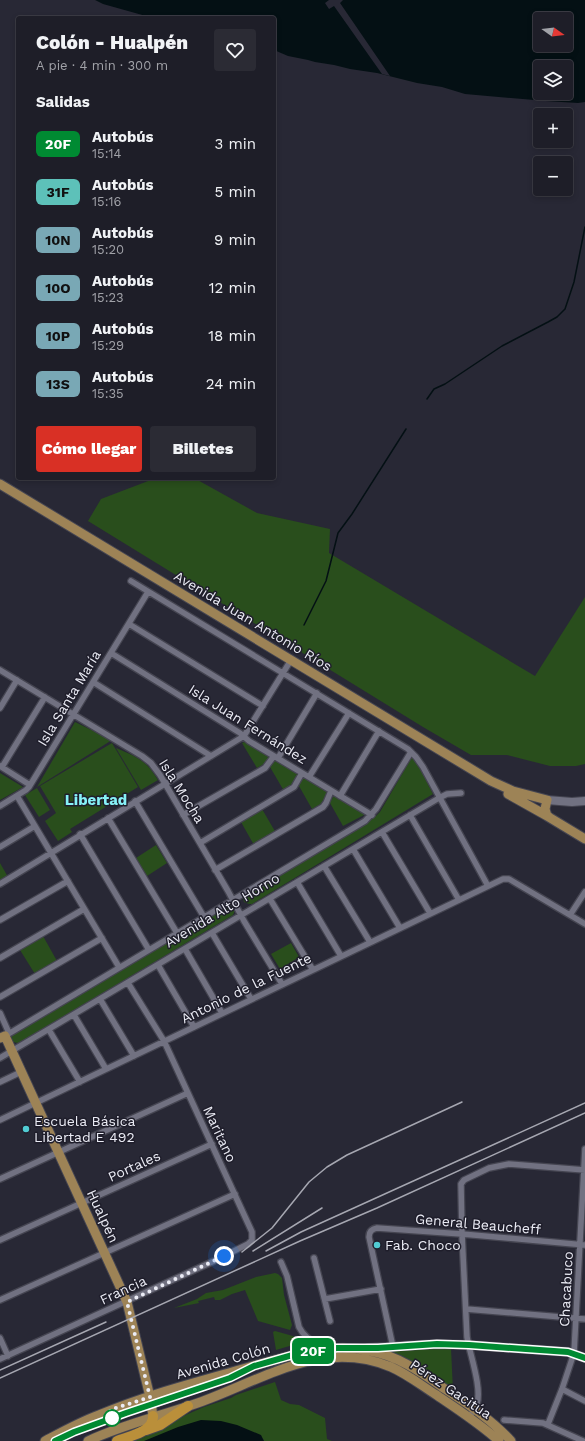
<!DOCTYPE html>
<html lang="es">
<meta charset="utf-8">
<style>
:root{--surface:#1e1e28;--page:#2b2b34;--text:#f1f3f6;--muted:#a1a2a8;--line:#3c3c45;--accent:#d93025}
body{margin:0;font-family:"Work Sans",sans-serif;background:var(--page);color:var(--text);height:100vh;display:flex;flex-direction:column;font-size:15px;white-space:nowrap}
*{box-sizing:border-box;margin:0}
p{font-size:13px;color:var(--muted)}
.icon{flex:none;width:22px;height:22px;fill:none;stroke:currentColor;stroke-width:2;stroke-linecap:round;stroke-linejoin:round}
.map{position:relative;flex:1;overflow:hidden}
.drawer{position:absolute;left:16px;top:16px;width:260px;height:464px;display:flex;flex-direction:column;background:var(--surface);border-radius:4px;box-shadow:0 2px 6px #0003,0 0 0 1px var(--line)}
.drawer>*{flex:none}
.badge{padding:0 8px;border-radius:6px;font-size:14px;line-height:26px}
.needle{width:26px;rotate:104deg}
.fabs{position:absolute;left:533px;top:12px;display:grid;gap:8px}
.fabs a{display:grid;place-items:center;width:40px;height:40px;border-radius:4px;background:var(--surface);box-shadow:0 2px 6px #0003,0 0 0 1px var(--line);font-size:20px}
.you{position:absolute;width:20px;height:20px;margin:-10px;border:3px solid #fff;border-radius:50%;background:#1a73e8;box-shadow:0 0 0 6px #1a73e833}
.map>.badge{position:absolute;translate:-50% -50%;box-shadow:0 0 0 2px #fff}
h2{padding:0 20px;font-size:15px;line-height:36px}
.round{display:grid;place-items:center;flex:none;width:42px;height:42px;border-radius:4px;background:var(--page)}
.summary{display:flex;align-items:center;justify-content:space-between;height:68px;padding:0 20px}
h1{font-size:19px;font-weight:800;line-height:30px}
.primary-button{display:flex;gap:8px;margin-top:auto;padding:8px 20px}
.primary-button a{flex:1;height:46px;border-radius:4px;background:var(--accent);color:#fff;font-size:16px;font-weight:800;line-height:46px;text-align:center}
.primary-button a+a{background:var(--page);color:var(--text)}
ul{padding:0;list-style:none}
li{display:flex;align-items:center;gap:12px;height:48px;padding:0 20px}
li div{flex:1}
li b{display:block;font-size:15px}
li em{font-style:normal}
li .badge{min-width:44px;font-weight:700;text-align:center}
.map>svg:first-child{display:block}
.green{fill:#294e1c}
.water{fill:#041014;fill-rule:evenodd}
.pier{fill:#282835}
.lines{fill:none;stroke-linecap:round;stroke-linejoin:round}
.stream{stroke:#041014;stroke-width:1.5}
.street-casing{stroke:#454551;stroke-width:8}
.secondary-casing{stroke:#454551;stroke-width:10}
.primary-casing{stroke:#454551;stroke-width:11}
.highway-casing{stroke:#454551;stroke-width:12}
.street{stroke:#717181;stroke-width:5.5}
.secondary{stroke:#717181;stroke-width:8}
.primary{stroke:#9d8356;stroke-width:9}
.highway{stroke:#ba8f3a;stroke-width:10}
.rail{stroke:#a6a7b1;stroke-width:1.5}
.line-casing{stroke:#fff;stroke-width:9}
.line{stroke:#008a32;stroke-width:6}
.walk{stroke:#ebecf5;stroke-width:4;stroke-dasharray:0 7.2}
.poi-dot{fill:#51ccd3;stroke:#1f1e2b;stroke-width:1.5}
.stop-dot{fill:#fff;stroke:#008a32;stroke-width:2}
.labels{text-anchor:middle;stroke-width:3;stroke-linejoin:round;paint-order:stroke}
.street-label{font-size:14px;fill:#ebecf5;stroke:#1f1e2b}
.poi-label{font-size:14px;fill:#ebecf5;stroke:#1f1e2b;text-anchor:start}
.neighbourhood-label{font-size:15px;font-weight:bold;fill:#86f1f7;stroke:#1f1e2b}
</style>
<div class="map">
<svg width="585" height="1441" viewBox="0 0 585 1441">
<rect width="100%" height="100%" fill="#282835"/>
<!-- green -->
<path class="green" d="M 156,478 L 194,478 L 257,513 L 330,529 L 329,553 L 535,676 L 585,597 L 585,764 L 576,766 L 550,766 L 507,755 L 471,755 L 423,727 L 88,521 L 101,499 Z
M 75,722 L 112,740 L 37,787 Z
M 247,741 L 269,757 L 264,764 L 257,768 L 242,743 Z
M 112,743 L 138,787 L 70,829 L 72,832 L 58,841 L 45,821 L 56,813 L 40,786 Z
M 116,748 C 137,757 146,760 158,780 L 141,790 Z
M 412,757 L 414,757 L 433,794 L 252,904 L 249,904 L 244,902 L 243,898 L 245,895 L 376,816 L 380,812 Z
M 274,759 L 298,774 L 293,784 L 284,791 L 270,767 Z
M 0,773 L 23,787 L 0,800 Z
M 303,777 L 328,792 L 321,804 L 312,809 L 299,786 Z
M 37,788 L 50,810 L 39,817 L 25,795 Z
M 334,795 L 366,814 L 343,826 L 330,803 Z
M 262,809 L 276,833 L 254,845 L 241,822 Z
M 156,845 L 167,863 L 147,876 L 136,858 Z
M 0,863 L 8,877 L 0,881 Z
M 229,905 L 234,908 L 235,910 L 233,915 L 24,1040 L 18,1043 L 13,1042 L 11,1040 L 12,1034 Z
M 43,936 L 57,961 L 35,974 L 20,950 Z
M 291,943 L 299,957 L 280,969 L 271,954 Z
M 275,1273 L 278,1274 L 282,1278 L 284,1295 L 292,1325 L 290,1330 L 258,1321 L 245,1290 L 232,1294 L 220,1300 L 215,1300 L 214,1297 L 198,1301 L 199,1303 L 174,1308 L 197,1299 L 206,1293 L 223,1290 L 256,1277 Z
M 275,1331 L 293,1336 L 303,1342 L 276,1350 L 273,1332 Z
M 427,1348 L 451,1348 L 453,1391 L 392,1354 L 393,1351 Z
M 275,1382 L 281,1400 L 290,1404 L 299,1405 L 325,1418 L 327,1439 L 332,1441 L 264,1441 L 263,1439 L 263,1441 L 126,1441 L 204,1407 L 231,1398 L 236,1395 Z"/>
<!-- water -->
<path class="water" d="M 95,0 L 585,0 L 585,102 L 578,103 L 546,101 L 465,94 L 442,87 L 417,83 L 377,73 L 350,69 L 334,65 L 315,62 L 308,60 L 288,56 L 274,50 L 274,18 L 153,18 L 103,4 ZM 540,19 L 566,19 L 566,45 L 540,45 ZM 540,67 L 566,67 L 566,93 L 540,93 Z
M 201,1420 L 221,1421 L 237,1425 L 261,1435 L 264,1441 L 144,1441 L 178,1427 Z"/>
<!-- pier -->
<path class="pier" d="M 329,0 L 343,0 L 340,3 L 390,76 L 382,74 L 334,6 L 329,9 L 325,3 Z"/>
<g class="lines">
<!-- stream -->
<path class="stream" d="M 427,399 L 434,389 L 445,384 L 502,346 L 548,322 L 557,317 L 565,309 L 574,282 L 585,227
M 304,625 L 326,581 L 338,533 L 352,514 L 406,429"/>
<defs>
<path id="street" d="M 131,581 L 408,749 L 416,757 L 423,767 L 488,886
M 129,624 L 263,706
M 111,653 L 240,733 L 249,741 L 372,815
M 0,670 L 142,756 L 151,763 L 160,775 L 228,891 L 244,921 L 282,984
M 93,682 L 211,756
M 0,708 L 17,680
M 278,758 L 317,693
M 0,766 L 30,785
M 2,767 L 45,697
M 309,777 L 349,713
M 17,796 L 119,967
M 340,796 L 379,731
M 135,801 L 204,917
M 0,806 L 26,790 L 29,787 L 148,592
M 183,815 L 265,768 L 274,756
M 410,815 L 459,900
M 108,818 L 177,933
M 382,832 L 430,913
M 80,834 L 149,950
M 200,843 L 294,787 L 302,773
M 0,847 L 35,826
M 353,849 L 400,928
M 324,866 L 370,942
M 215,870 L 323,807 L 326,803 L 331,791
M 297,882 L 341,956
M 0,884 L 244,736 L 291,660
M 270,899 L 313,970
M 570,915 L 585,892
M 0,920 L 68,881
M 212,933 L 251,999
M 185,949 L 222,1013
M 0,958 L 84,909
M 158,965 L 194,1027
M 0,997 L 102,938
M 100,999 L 134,1056
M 0,1013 L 9,1033
M 74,1015 L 106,1069
M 49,1030 L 80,1082
M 5,1036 L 365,821 L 376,809 L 411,752
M 0,1058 L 439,798 L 447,794 L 461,793
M 0,1082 L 21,1072
M 0,1120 L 503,879 L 509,879 L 514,882 L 585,924
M 0,1179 L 188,1093
M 0,1240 L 212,1144
M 314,1258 L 330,1321
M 281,1262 L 287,1276 L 299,1327 C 304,1337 313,1342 322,1349
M 325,1299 L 381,1289
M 0,1300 L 235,1194
M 466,1309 L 585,1319
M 0,1338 L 8,1356
M 393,1347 L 369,1237 C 369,1232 371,1229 377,1228 L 462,1234 L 585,1245
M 0,1359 L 214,1261 L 248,1244 L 252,1240 L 252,1232 L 164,1041 L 128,983
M 562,1389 L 585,1401
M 469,1417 C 472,1413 475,1409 477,1404 C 482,1387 470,1355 467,1337 L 462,1234 L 461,1184 L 464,1180 L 489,1168 L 509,1164 L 585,1170
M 504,1420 L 543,1423 L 583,1441
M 548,1424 L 562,1389 L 574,1353 L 585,1149"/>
<path id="secondary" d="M 547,800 L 572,802 L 585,801
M 368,1348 L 437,1344 L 469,1345 L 568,1352 L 585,1358"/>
<path id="primary" d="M 0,484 L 491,781 L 513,791 L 547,800 L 545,809 L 547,816 L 585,839
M 508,794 L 549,817
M 0,1038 L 5,1036 L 127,1302 L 150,1397 L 153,1416
M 45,1441 C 62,1432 80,1422 99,1415 C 146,1395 197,1382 246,1368 C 287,1357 327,1342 370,1351 C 399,1356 422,1373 445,1389 C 469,1405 492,1420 511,1441
M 88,1441 C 128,1422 171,1414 211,1398 C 270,1375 326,1340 391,1367 C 407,1374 421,1385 435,1394 C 457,1409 479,1423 499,1441"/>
<path id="highway" d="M 146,1430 L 160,1425 L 188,1406
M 117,1441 C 129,1436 154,1432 153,1416"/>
</defs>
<!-- street casing -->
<use href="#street" class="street-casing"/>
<!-- secondary casing -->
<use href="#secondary" class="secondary-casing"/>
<!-- primary casing -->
<use href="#primary" class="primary-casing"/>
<!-- highway casing -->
<use href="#highway" class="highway-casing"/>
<!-- street -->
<use href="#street" class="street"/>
<!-- secondary -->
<use href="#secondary" class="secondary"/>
<!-- primary -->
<use href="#primary" class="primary"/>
<!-- highway -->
<use href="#highway" class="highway"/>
<!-- rail -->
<path class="rail" d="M 253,1251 L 322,1208
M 266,1251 L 301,1232 L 585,1103
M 242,1252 L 272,1228 L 309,1182 L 327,1167 L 347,1155 L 462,1102
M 0,1370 L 106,1322
M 0,1378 L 300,1241 L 377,1208 L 585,1113"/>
</g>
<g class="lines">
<defs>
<path id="line" d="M 55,1441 L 74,1432 L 126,1413 L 230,1378 L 254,1366 L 296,1354 L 319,1350 L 337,1348 L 378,1348 L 437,1344 L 469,1345 L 568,1352 L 585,1358"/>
</defs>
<!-- line casing -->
<use href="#line" class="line-casing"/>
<!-- line -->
<use href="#line" class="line"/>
<!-- walk -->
<path class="walk" d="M 112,1418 L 110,1410 L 150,1397 L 127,1302 L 224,1256"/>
</g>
<!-- markers -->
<g class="poi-dot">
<circle cx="26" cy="1129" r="4"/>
<circle cx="377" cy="1245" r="4"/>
</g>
<circle class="stop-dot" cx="112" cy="1418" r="8"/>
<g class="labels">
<!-- street labels -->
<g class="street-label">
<text transform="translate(253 621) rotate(31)" y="5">Avenida Juan Antonio Ríos</text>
<text transform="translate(69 698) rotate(-59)" y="5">Isla Santa María</text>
<text transform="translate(248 724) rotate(32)" y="5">Isla Juan Fernández</text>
<text transform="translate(182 791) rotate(58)" y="5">Isla Mocha</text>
<text transform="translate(222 910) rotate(-31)" y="5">Avenida Alto Horno</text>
<text transform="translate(246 988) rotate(-26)" y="5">Antonio de la Fuente</text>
<text transform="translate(220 1134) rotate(65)" y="5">Maritano</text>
<text transform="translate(134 1166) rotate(-24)" y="5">Portales</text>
<text transform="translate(103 1216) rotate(65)" y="5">Hualpén</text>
<text transform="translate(478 1224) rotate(5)" y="5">General Beaucheff</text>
<text transform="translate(566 1289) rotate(-87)" y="5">Chacabuco</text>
<text transform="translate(123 1290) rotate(-25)" y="5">Francia</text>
<text transform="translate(223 1361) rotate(-16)" y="5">Avenida Colón</text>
<text transform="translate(451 1389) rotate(34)" y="5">Pérez Gacitúa</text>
</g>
<!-- poi labels -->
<g class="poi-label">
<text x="34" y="1126">Escuela Básica<tspan x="34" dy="16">Libertad E 492</tspan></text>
<text x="385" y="1250">Fab. Choco</text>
</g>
<!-- neighbourhood labels -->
<g class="neighbourhood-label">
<text x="96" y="805">Libertad</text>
</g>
</g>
</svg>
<div class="fabs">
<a><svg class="needle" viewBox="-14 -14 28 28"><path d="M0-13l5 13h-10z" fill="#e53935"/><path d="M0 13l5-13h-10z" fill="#a1a2a8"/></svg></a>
<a><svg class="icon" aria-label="layers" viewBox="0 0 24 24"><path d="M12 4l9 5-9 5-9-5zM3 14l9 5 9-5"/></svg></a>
<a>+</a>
<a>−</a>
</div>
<div class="you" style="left:224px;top:1256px"></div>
<b class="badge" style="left:313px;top:1351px;background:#008a32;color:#fff">20F</b>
<section class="drawer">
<div class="summary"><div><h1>Colón - Hualpén</h1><p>A pie · 4 min · 300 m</p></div><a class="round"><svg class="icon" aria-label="heart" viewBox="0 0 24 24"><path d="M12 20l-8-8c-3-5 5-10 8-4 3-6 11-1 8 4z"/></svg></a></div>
<h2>Salidas</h2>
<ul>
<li><span class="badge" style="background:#008a32;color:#fff">20F</span><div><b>Autobús</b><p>15:14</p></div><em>3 min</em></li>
<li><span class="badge" style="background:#5dc1b9;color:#111">31F</span><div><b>Autobús</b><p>15:16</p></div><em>5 min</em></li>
<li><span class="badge" style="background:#79a8b5;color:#111">10N</span><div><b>Autobús</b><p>15:20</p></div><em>9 min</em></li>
<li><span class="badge" style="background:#79a8b5;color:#111">10O</span><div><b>Autobús</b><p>15:23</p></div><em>12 min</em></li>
<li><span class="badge" style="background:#79a8b5;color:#111">10P</span><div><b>Autobús</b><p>15:29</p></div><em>18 min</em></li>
<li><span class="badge" style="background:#79a8b5;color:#111">13S</span><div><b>Autobús</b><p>15:35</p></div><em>24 min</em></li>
</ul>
<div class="primary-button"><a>Cómo llegar</a><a>Billetes</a></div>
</section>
</div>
